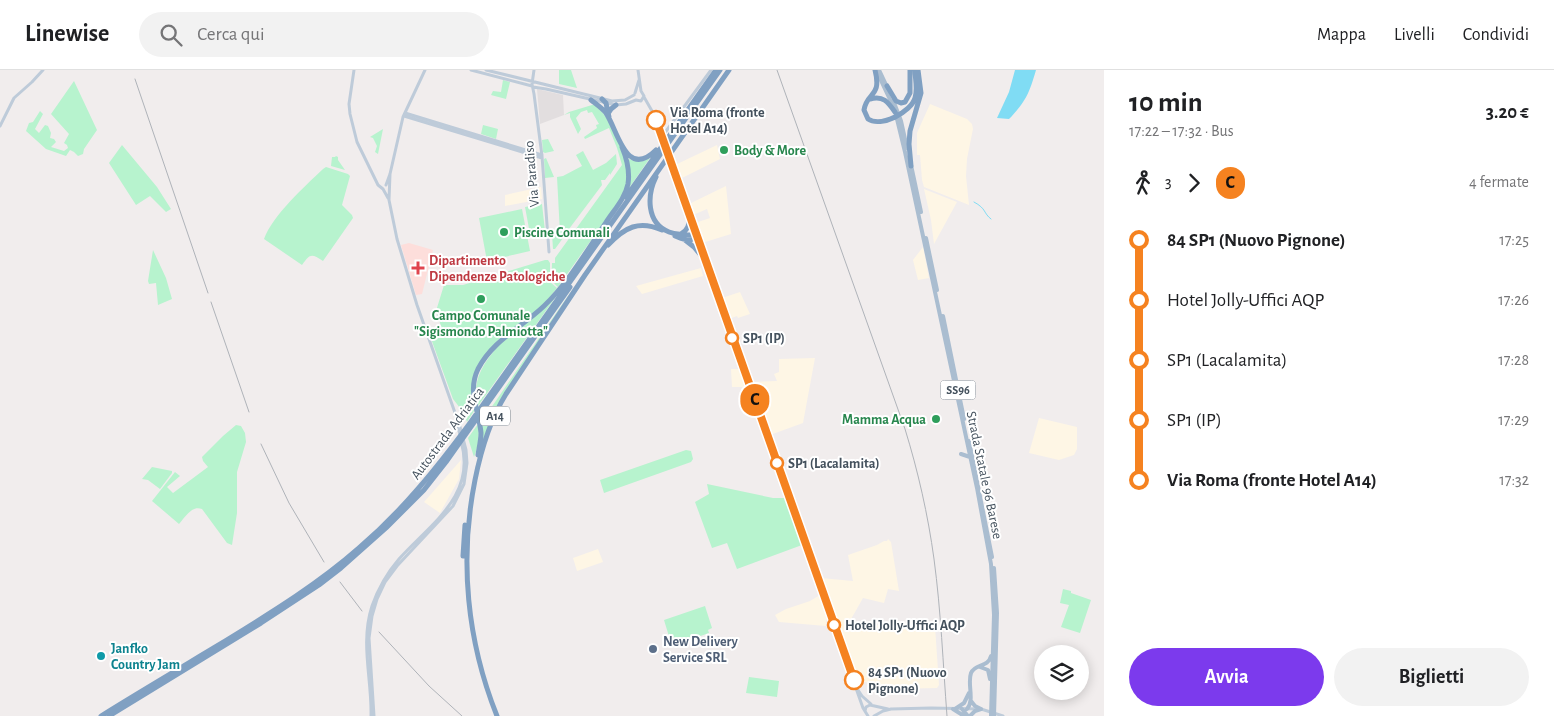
<!DOCTYPE html>
<html lang="it">
<meta charset="utf-8">
<style>
:root{--surface:#fff;--page:#f2f2f2;--text:#202124;--muted:#757577;--line:#e0e0e0;--accent:#7c3aed}
body{margin:0;font-family:"Alegreya Sans",sans-serif;background:var(--page);color:var(--text);height:100vh;display:flex;flex-direction:column;font-size:19px;white-space:nowrap}
*{box-sizing:border-box;margin:0}
p{font-size:16px;color:var(--muted)}
.icon{flex:none;width:28px;height:28px;fill:none;stroke:currentColor;stroke-width:2;stroke-linecap:round;stroke-linejoin:round}
.map{position:relative;flex:1;overflow:hidden}
.drawer{display:flex;flex-direction:column;background:var(--surface);width:450px}
.drawer>*{flex:none}
.badge{padding:0 10px;border-radius:16px;font-size:18px;line-height:32px}
.buttons{position:absolute;left:1034px;top:575px;display:grid;gap:10px}
.buttons a{display:grid;place-items:center;width:55px;height:55px;border-radius:50%;background:var(--surface);box-shadow:0 2px 12px #0003;font-size:25px}
.map>.badge{position:absolute;translate:-50% -50%;box-shadow:0 0 0 2px #fff}
.legs{display:flex;align-items:center;gap:8px;height:55px;padding:0 25px;font-size:16px}
.legs p{margin-inline-start:auto}
.overview{display:flex;align-items:center;justify-content:space-between;height:85px;padding:0 25px}
h1{font-size:28px;font-weight:600;line-height:38px}
.action{display:flex;gap:10px;margin-top:auto;padding:10px 25px}
.action a{flex:1;height:58px;border-radius:30px;background:var(--accent);color:#fff;font-size:20px;font-weight:600;line-height:58px;text-align:center}
.action a+a{background:var(--page);color:var(--text)}
ul{padding:0 25px;list-style:none}
li{display:flex;align-items:center;gap:18px;height:60px;font-size:19px}
li i{display:grid;place-items:center;width:8px;height:100%;margin:0 6px;background:currentColor}
li i::after{content:'';width:12px;height:12px;margin:-6px;border:4px solid;border-radius:50%;background:var(--surface)}
li p{margin-inline-start:auto}
li:first-child i{background:linear-gradient(#0000 50%,currentColor 0)}
li:last-child i{background:linear-gradient(currentColor 50%,#0000 0)}
header{display:flex;align-items:center;gap:30px;box-sizing:border-box;height:70px;padding:0 25px;background:var(--surface);border-bottom:1px solid var(--line)}
header strong{font-size:24px}
nav{display:flex;gap:28px;margin-inline-start:auto;font-size:18px}
.search{width:350px;height:45px;background:var(--page);display:flex;align-items:center;gap:12px;box-sizing:border-box;padding:0 18px;border-radius:28px;color:var(--muted);font-size:19px}
main{display:flex;flex:1;min-height:0}
.map>svg:first-child{display:block}
.commercial{fill:#fef6e5}
.education{fill:#e2dedf}
.medical{fill:#fddedb}
.green{fill:#b7f3ce}
.water{fill:#80dcf4}
.lines{fill:none;stroke-linecap:round;stroke-linejoin:round}
.stream{stroke:#80dcf4;stroke-width:1}
.secondary{stroke:#becbd9;stroke-width:3}
.primary{stroke:#aabdd0;stroke-width:4}
.highway{stroke:#80a0c2;stroke-width:5}
.rail{stroke:#afb3b9;stroke-width:1}
.line-1-casing{stroke:#fff;stroke-width:11}
.line-1{stroke:#f58220;stroke-width:8}
.stop-1-dot{fill:#fff;stroke:#f58220;stroke-width:2.5}
.leisure-dot{fill:#2e9e5b;stroke:#fff;stroke-width:2}
.health-dot{fill:#e0444e;stroke:#fff;stroke-width:2}
.service-dot{fill:#5c6f8a;stroke:#fff;stroke-width:2}
.culture-dot{fill:#0f9aa8;stroke:#fff;stroke-width:2}
.labels{text-anchor:middle;stroke-width:4;stroke-linejoin:round;paint-order:stroke}
.shield{fill:#fff;stroke:#7c858e;stroke-width:1}
.shield-label{font-size:12px;font-weight:bold;fill:#44515d}
.stop-label{font-size:14px;font-weight:bold;fill:#44515d;stroke:#fff;text-anchor:start}
.leisure-label{font-size:14px;font-weight:bold;fill:#27864d;stroke:#fff;text-anchor:start}
.street-label{font-size:14px;fill:#44515d;stroke:#fff}
.health-label{font-size:14px;font-weight:bold;fill:#be3a42;stroke:#fff;text-anchor:start}
.service-label{font-size:14px;font-weight:bold;fill:#4e5e75;stroke:#fff;text-anchor:start}
.culture-label{font-size:14px;font-weight:bold;fill:#0d838f;stroke:#fff;text-anchor:start}
</style>
<header>
<strong>Linewise</strong>
<div class="search"><svg class="icon" aria-label="search" viewBox="0 0 24 24"><circle cx="10" cy="10" r="6"/><path d="M15 15l6 6"/></svg>Cerca qui</div>
<nav><a>Mappa</a><a>Livelli</a><a>Condividi</a></nav>
</header>
<main>
<div class="map">
<svg width="1104" height="646" viewBox="0 0 1104 646">
<rect width="100%" height="100%" fill="#f1eded"/>
<!-- commercial -->
<path class="commercial" d="M 930,34 L 967,49 L 972,54 L 973,59 L 967,89 L 966,106 L 969,135 L 924,117 L 922,110 L 920,85 L 917,85 L 917,63 Z
M 717,75 L 720,89 L 680,109 L 675,95 Z
M 726,116 L 731,164 L 702,173 L 695,153 L 710,148 L 707,139 L 693,145 L 689,134 Z
M 541,117 L 542,129 L 505,136 L 505,125 Z
M 924,119 L 957,132 L 934,174 L 931,150 Z
M 923,177 L 929,208 L 918,210 L 913,190 Z
M 701,198 L 703,206 L 642,224 L 636,216 Z
M 740,222 L 750,244 L 738,248 L 737,246 L 729,249 L 722,228 Z
M 815,288 L 803,353 L 770,365 L 751,312 L 777,311 L 774,304 L 779,302 L 779,289 Z
M 731,299 L 740,299 L 746,317 L 732,317 Z
M 1039,348 L 1077,357 L 1077,379 L 1074,385 L 1059,390 L 1029,383 Z
M 461,390 L 459,409 L 440,443 L 424,432 Z
M 888,469 L 891,472 L 899,521 L 888,519 L 884,533 L 863,528 L 846,558 L 928,551 L 935,556 L 939,615 L 937,618 L 892,619 L 857,610 L 821,508 L 853,511 L 848,485 L 877,475 L 884,471 L 887,471 Z
M 598,479 L 603,492 L 577,501 L 573,488 Z
M 820,525 L 827,545 L 826,556 L 779,552 L 775,545 L 786,539 L 810,531 Z"/>
<!-- education -->
<path class="education" d="M 537,19 L 563,25 L 564,45 L 540,54 Z"/>
<!-- medical -->
<path class="medical" d="M 409,173 L 433,180 L 422,224 L 416,225 L 401,175 Z"/>
<!-- green -->
<path class="green" d="M 559,0 L 571,0 L 577,18 L 559,14 Z
M 503,10 L 510,12 L 506,29 L 491,25 L 493,21 L 501,22 Z
M 74,11 L 97,60 L 84,79 L 83,84 L 78,86 L 74,82 L 70,80 L 66,86 L 46,79 L 26,61 L 29,53 L 33,52 L 40,41 L 43,44 L 35,59 L 39,63 L 45,55 L 48,56 L 51,63 L 50,68 L 54,69 L 56,72 L 51,77 L 64,81 L 68,78 L 67,75 L 64,73 L 69,64 L 51,44 Z
M 592,35 L 596,35 C 612,51 629,86 627,110 C 627,115 624,121 623,125 L 558,217 C 550,211 552,202 552,193 L 555,193 L 555,188 L 622,95 L 617,78 L 609,58 L 585,69 L 584,67 L 597,58 L 596,55 L 599,54 L 592,42 L 588,43 L 587,40 L 581,42 L 576,48 L 581,59 L 578,64 L 570,47 L 570,43 L 564,45 L 569,42 Z
M 483,55 L 498,59 L 496,69 L 481,64 Z
M 383,59 L 378,84 L 375,82 L 377,76 L 373,68 L 370,67 Z
M 548,69 L 554,81 L 545,83 L 543,82 L 542,70 Z
M 122,75 L 157,117 L 171,139 L 166,142 L 150,126 L 136,135 L 109,93 Z
M 583,81 L 593,100 L 606,93 L 616,84 L 617,94 L 610,105 L 610,103 L 605,110 L 601,110 L 602,115 L 566,163 L 562,164 L 563,168 L 555,179 L 553,179 L 552,164 L 560,163 L 557,107 L 563,106 L 582,96 L 576,85 Z
M 336,86 L 338,87 L 338,90 L 345,100 L 331,96 L 332,87 L 335,87 Z
M 546,88 L 554,107 L 545,108 L 544,89 Z
M 650,88 L 629,118 L 629,89 L 635,91 Z
M 326,97 L 348,104 L 350,106 L 342,135 L 352,145 L 353,148 L 323,191 C 311,183 310,184 302,195 L 264,169 C 273,145 304,117 323,99 Z
M 542,134 L 545,161 L 530,164 L 525,137 Z
M 522,139 L 530,181 L 487,191 L 479,148 Z
M 153,180 L 166,208 L 172,229 L 158,235 L 156,213 L 149,214 L 148,211 Z
M 545,190 L 548,190 L 550,193 L 550,212 L 557,218 L 545,233 L 480,294 L 471,318 L 471,329 L 474,341 L 467,352 L 464,343 L 453,329 L 430,266 L 432,263 L 443,262 L 436,241 L 444,215 L 463,215 Z
M 574,217 L 505,323 L 482,377 L 481,350 L 493,335 Z
M 560,221 L 478,336 C 477,328 475,320 477,312 C 484,279 535,243 560,221 Z
M 478,354 C 480,366 478,377 474,387 L 468,368 Z
M 236,355 L 241,356 L 245,363 L 246,372 L 237,402 L 237,443 L 232,475 L 227,473 L 202,439 C 192,435 185,447 179,454 L 152,431 L 175,402 L 180,406 L 167,417 L 173,423 L 208,397 L 203,391 L 202,387 L 223,366 Z
M 686,380 L 691,381 L 693,389 L 691,392 L 604,423 L 600,410 Z
M 152,397 L 172,401 L 172,403 L 160,419 L 148,410 L 142,409 Z
M 707,414 L 773,428 L 786,428 L 802,475 L 737,499 L 727,473 L 712,478 L 695,432 L 709,424 Z
M 1063,519 L 1071,521 L 1071,523 L 1091,530 L 1080,563 L 1061,557 L 1069,535 L 1060,533 Z
M 705,536 L 712,558 L 708,560 L 709,563 L 678,574 L 676,571 L 671,573 L 664,550 Z
M 749,607 L 779,611 L 777,627 L 746,623 Z"/>
<!-- water -->
<path class="water" d="M 1015,0 L 1036,0 C 1029,24 1026,31 1009,49 L 997,48 L 1009,22 Z"/>
<g class="lines">
<!-- stream -->
<path class="stream" d="M 974,132 C 987,139 983,143 991,149"/>
<!-- secondary -->
<path class="secondary" d="M 354,0 L 349,34 L 350,44 L 357,72 L 378,115 L 383,119 L 388,128
M 471,0 L 532,16
M 486,0 L 612,31 L 625,30 L 634,25
M 534,0 L 532,14 L 534,24 L 542,86 L 549,182
M 533,17 L 546,19 L 616,35 L 626,34 L 636,30 L 641,31 L 644,26 L 641,21 L 638,0
M 635,23 L 639,10
M 644,27 L 652,41 L 863,638 L 868,646
M 405,43 L 542,85
M 404,46 L 542,88
M 0,56 L 14,28 L 32,12 L 43,0
M 661,68 L 711,0
M 386,115 L 390,104 L 403,47 L 425,0
M 456,349 L 460,365
M 858,620 L 862,626 L 871,634
M 865,641 L 866,637 L 870,635 L 888,639
M 371,646 C 372,609 360,573 372,536 C 378,519 387,503 399,489 C 430,454 477,426 461,371
M 374,646 L 369,568 L 372,546 L 377,529 L 385,512 L 397,496 L 453,436 L 464,414 L 467,393 L 466,380 L 460,357 L 417,235 L 397,169 L 389,130 L 390,104
M 874,646 L 883,641 L 891,639 L 931,638 L 981,639 L 1003,646"/>
<!-- primary -->
<path class="primary" d="M 879,0 L 888,19
M 877,2 L 893,36
M 893,30 L 901,51 L 907,78
M 896,45 L 905,82 L 977,418 L 991,494 L 994,545 L 991,646
M 911,95 L 921,142
M 926,168 L 937,220
M 943,246 L 964,349
M 969,371 L 992,487
M 961,384 L 970,387
M 980,597 L 988,600 L 990,609
M 971,631 L 975,636 L 981,639
M 953,639 L 964,646
M 955,639 L 964,633 L 969,623
M 962,639 L 968,646
M 967,639 C 975,630 967,614 971,603 C 975,593 988,598 991,586
M 970,646 L 975,641 L 981,639
M 994,646 L 997,543 L 994,498"/>
<!-- highway -->
<path class="highway" d="M 875,0 C 882,28 867,21 864,40 L 868,49 C 881,58 911,42 915,28 C 918,19 915,9 915,0
M 887,16 L 896,31 L 901,33 L 905,32 L 910,23 L 910,0
M 602,29 L 606,33 L 609,47
M 870,29 C 883,25 888,32 895,42
M 591,30 C 596,34 602,38 606,43 C 618,61 626,110 656,80
M 609,42 L 611,39 L 616,35
M 911,96 L 909,74 L 910,61 L 921,23 L 918,0
M 656,107 C 647,125 646,153 669,162 C 677,165 687,165 696,165
M 626,127 L 716,0
M 681,164 C 688,160 689,155 690,146
M 675,166 C 683,169 689,173 697,166
M 685,170 L 694,177 L 704,189
M 608,175 C 625,157 639,150 662,160
M 478,385 C 479,378 481,370 481,363 C 479,340 467,322 478,299 C 493,270 521,258 544,236 C 568,213 586,182 605,154 C 613,141 625,129 628,114 C 630,101 627,89 622,77
M 463,486 L 465,455
M 101,646 C 141,621 182,597 222,573 C 269,544 317,515 359,478 C 403,440 436,399 470,353 L 720,0
M 109,646 L 261,553 L 319,515 L 341,498 L 386,458 L 424,420 L 446,392 L 570,217
M 497,646 C 467,571 459,490 475,410 C 481,380 490,350 506,324 L 585,205 L 729,0"/>
<!-- rail -->
<path class="rail" d="M 777,0 L 905,359 C 918,401 928,445 934,489 C 941,541 943,594 947,646
M 135,9 L 208,223
M 211,232 L 249,342
M 261,374 L 289,433 L 324,492
M 340,512 L 362,541
M 379,562 L 429,616 L 462,646"/>
</g>
<g class="lines">
<defs>
<path id="line-1" d="M 656,50 L 854,610"/>
</defs>
<!-- line-1 casing -->
<use href="#line-1" class="line-1-casing"/>
<!-- line-1 -->
<use href="#line-1" class="line-1"/>
</g>
<!-- markers -->
<g class="stop-1-dot">
<circle cx="656" cy="50" r="9"/>
<circle cx="732" cy="268" r="6"/>
<circle cx="777" cy="393" r="6"/>
<circle cx="834" cy="555" r="6"/>
<circle cx="854" cy="610" r="9"/>
</g>
<g class="leisure-dot">
<circle cx="724" cy="80" r="5"/>
<circle cx="504" cy="162" r="5"/>
<circle cx="481" cy="229" r="5"/>
<circle cx="936" cy="349" r="5"/>
</g>
<path class="health-dot" d="M415.5 190.5h5v5h5v5h-5v5h-5v-5h-5v-5h5z"/>
<circle class="service-dot" cx="653" cy="579" r="5"/>
<circle class="culture-dot" cx="101" cy="586" r="5"/>
<g class="labels">
<!-- shield labels -->
<g class="shield">
<rect x="940.5" y="310.5" width="35" height="19" rx="4"/>
<rect x="480" y="336.5" width="30" height="19" rx="4"/>
</g>
<g class="shield-label">
<text x="958" y="324">SS96</text>
<text x="495" y="350">A14</text>
</g>
<!-- stop labels -->
<g class="stop-label">
<text x="670" y="47">Via Roma (fronte<tspan x="670" dy="16">Hotel A14)</tspan></text>
<text x="743" y="273">SP1 (IP)</text>
<text x="788" y="398">SP1 (Lacalamita)</text>
<text x="845" y="560">Hotel Jolly-Uffici AQP</text>
<text x="868" y="607">84 SP1 (Nuovo<tspan x="868" dy="16">Pignone)</tspan></text>
</g>
<!-- leisure labels -->
<g class="leisure-label">
<text x="734" y="85">Body &amp; More</text>
<text x="514" y="167">Piscine Comunali</text>
<text x="481" y="250" text-anchor="middle">Campo Comunale<tspan x="481" dy="16">"Sigismondo Palmiotta"</tspan></text>
<text x="926" y="354" text-anchor="end">Mamma Acqua</text>
</g>
<!-- street labels -->
<g class="street-label">
<text transform="translate(531 104) rotate(-95)" y="5">Via Paradiso</text>
<text transform="translate(447 363) rotate(-53)" y="5">Autostrada Adriatica</text>
<text transform="translate(985 405) rotate(78)" y="5">Strada Statale 96 Barese</text>
</g>
<!-- health labels -->
<g class="health-label">
<text x="429" y="195">Dipartimento<tspan x="429" dy="16">Dipendenze Patologiche</tspan></text>
</g>
<!-- service labels -->
<g class="service-label">
<text x="663" y="576">New Delivery<tspan x="663" dy="16">Service SRL</tspan></text>
</g>
<!-- culture labels -->
<g class="culture-label">
<text x="111" y="583">Janfko<tspan x="111" dy="16">Country Jam</tspan></text>
</g>
</g>
</svg>
<div class="buttons">
<a><svg class="icon" aria-label="layers" viewBox="0 0 24 24"><path d="M12 4l9 5-9 5-9-5zM3 14l9 5 9-5"/></svg></a>
</div>
<b class="badge" style="left:755px;top:330px;background:#f58220;color:#111">C</b>
</div>
<section class="drawer">
<div class="overview"><div><h1>10 min</h1><p>17:22 – 17:32 · Bus</p></div><b>3.20 €</b></div>
<div class="legs"><svg class="icon" aria-label="walk" viewBox="0 0 24 24"><circle cx="13" cy="4" r="2"/><path d="M13 8l-2 6 4 7M11 14l-3 7M7 12l3-4h3l4 4"/></svg>3<svg class="icon" aria-label="forward" viewBox="0 0 24 24"><path d="M9 5l7 7-7 7"/></svg><b class="badge" style="background:#f58220;color:#111">C</b><p>4 fermate</p></div>
<ul>
<li><i style="color:#f58220"></i><b>84 SP1 (Nuovo Pignone)</b><p>17:25</p></li>
<li><i style="color:#f58220"></i><span>Hotel Jolly-Uffici AQP</span><p>17:26</p></li>
<li><i style="color:#f58220"></i><span>SP1 (Lacalamita)</span><p>17:28</p></li>
<li><i style="color:#f58220"></i><span>SP1 (IP)</span><p>17:29</p></li>
<li><i style="color:#f58220"></i><b>Via Roma (fronte Hotel A14)</b><p>17:32</p></li>
</ul>
<div class="action"><a>Avvia</a><a>Biglietti</a></div>
</section>
</main>
